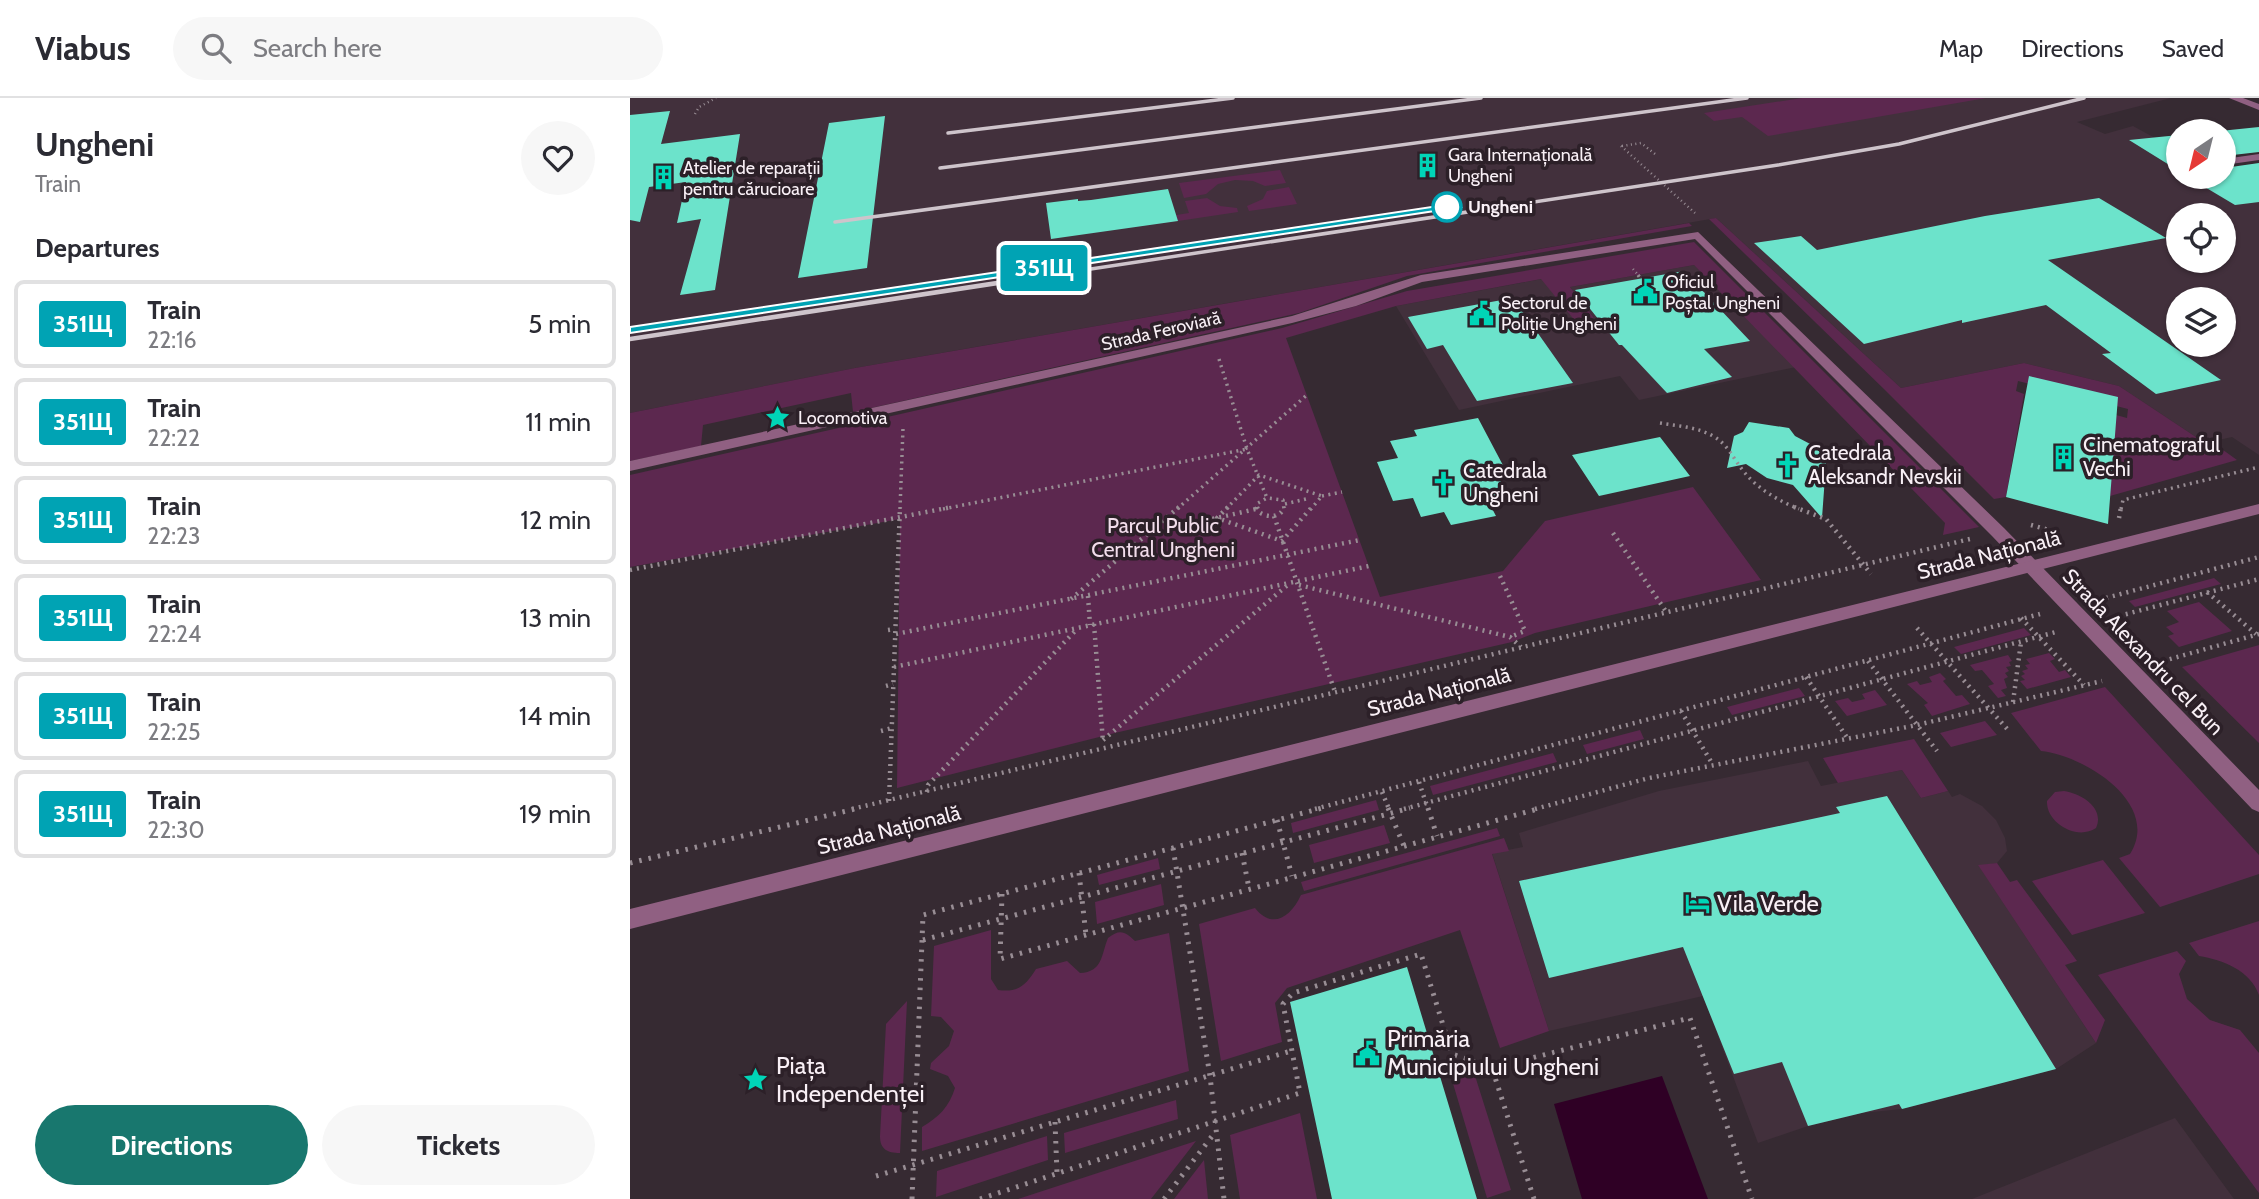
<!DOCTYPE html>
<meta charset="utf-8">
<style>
:root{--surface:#fff;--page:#f7f7f7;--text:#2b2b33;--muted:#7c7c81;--line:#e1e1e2;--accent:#18776e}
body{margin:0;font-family:Cabin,sans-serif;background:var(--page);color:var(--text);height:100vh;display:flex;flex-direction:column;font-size:26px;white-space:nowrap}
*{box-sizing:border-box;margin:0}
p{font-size:23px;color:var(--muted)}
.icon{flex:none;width:38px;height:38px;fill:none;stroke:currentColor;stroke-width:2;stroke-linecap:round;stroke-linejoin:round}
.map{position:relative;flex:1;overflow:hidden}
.side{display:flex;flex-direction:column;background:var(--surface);width:630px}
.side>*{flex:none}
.badge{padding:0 14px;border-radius:5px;font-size:24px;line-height:46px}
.needle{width:46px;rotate:215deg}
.tools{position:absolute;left:1536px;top:21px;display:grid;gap:14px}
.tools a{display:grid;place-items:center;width:70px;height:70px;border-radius:50%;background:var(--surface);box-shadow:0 2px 5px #0004;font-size:35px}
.map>.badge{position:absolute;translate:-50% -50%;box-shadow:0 0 0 4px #fff}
h2{padding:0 35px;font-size:26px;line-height:63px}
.round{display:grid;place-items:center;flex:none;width:74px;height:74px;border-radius:37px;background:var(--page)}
.headline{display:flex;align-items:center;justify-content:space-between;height:119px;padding:0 35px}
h1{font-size:33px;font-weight:700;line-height:52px}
.primary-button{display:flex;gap:14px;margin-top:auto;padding:14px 35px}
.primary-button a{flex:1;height:80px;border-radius:42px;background:var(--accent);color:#fff;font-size:28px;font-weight:700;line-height:80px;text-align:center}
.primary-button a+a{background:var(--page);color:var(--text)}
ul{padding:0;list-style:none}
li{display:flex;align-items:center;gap:21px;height:88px;margin:0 14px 10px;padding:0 21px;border:4px solid var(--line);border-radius:10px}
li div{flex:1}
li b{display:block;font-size:26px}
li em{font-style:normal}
li .badge{min-width:77px;font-weight:700;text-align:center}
header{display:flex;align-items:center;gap:42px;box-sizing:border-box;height:98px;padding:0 35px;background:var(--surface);border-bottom:2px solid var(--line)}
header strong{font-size:33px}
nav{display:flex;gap:38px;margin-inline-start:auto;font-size:24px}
.search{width:490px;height:63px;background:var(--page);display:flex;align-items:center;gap:18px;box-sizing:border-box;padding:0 24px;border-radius:38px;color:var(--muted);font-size:26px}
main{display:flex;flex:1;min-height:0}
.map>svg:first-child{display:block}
.built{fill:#42303c;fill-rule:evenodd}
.green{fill:#5c284f}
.water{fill:#2f0025}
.building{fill:#6ce3cb}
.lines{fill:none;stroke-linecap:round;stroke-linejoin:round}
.path-far3{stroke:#988d94;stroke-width:2.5;stroke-dasharray:1 3.5;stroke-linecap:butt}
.path-far2{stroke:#988d94;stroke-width:3.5;stroke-dasharray:2 4.5;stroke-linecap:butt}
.path-far1{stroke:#988d94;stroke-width:4.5;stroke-dasharray:2 5;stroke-linecap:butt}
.path{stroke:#988d94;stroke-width:5;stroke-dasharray:2.5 7;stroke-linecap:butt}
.service{fill:#906082;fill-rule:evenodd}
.minor{fill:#906082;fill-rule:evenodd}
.tertiary{fill:#906082;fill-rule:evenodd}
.rail-far1{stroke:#cec4cb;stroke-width:3.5}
.rail{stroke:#cec4cb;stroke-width:4.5}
.line{fill:#00a3b4;stroke:#fff;stroke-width:2}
.stop-dot{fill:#fff;stroke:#00a3b4;stroke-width:3.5}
.labels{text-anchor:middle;stroke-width:7;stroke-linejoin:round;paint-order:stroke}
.far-poi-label{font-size:18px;fill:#f9f0f6;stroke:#2c2028;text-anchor:start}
.far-stop-label{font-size:18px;font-weight:bold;fill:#f9f0f6;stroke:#2c2028;text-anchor:start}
.far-street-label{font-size:18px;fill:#f9f0f6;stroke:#2c2028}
.poi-label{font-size:21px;fill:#f9f0f6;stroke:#2c2028;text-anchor:start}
.park-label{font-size:21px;fill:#f2ddeb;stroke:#2c2028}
.street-label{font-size:21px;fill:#f9f0f6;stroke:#2c2028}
.near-poi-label{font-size:24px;fill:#f9f0f6;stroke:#2c2028;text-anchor:start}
</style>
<header>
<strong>Viabus</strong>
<div class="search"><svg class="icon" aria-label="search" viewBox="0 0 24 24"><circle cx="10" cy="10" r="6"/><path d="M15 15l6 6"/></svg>Search here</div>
<nav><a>Map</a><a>Directions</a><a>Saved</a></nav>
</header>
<main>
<section class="side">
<div class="headline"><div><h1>Ungheni</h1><p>Train</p></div><a class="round"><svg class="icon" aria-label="heart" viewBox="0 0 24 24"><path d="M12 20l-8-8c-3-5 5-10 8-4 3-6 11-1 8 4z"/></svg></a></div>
<h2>Departures</h2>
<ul>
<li><span class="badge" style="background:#00a3b4;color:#fff">351Щ</span><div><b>Train</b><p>22:16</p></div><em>5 min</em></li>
<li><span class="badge" style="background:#00a3b4;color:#fff">351Щ</span><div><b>Train</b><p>22:22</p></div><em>11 min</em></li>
<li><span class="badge" style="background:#00a3b4;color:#fff">351Щ</span><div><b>Train</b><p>22:23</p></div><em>12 min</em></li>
<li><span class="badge" style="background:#00a3b4;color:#fff">351Щ</span><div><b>Train</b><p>22:24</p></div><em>13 min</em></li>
<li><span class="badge" style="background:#00a3b4;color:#fff">351Щ</span><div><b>Train</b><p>22:25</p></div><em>14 min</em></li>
<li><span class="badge" style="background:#00a3b4;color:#fff">351Щ</span><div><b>Train</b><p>22:30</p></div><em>19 min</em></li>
</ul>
<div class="primary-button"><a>Directions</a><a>Tickets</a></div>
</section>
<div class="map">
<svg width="1629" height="1101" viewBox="0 0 1629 1101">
<rect width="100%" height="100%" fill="#362a32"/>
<!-- built -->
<path class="built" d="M 0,0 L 1541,0 L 1447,24 L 1475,36 L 1503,28 L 1549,53 L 1549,79 L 1594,79 L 1629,68 L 1629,357 L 1602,339 L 1575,345 L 1489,288 L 1394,265 L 1271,290 L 1086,120 L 225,270 L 0,315 ZM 1549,117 L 1594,117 L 1594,163 L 1549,163 ZM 1549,201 L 1594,201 L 1594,247 L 1549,247 Z
M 1064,167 L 1166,269 L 1009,302 L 990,278 L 829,312 L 766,208 L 912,181 L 946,223 L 964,220 L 940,189 Z
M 1178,663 L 1191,688 L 1272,672 L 1291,700 L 1318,693 L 1322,699 L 1330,696 L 1352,708 L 1366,722 L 1375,740 L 1377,753 L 1367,765 L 1349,768 L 1466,945 L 1426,971 L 1272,1011 L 1232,1015 L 1178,1028 L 1128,1045 L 1073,898 L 919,933 L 862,755 L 893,749 L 889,735 L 1029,693 Z
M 1545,1020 L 1604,1101 L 1342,1101 Z"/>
<!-- green -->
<path class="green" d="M 1172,0 L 1356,0 L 1138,38 L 1112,19 L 1084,23 L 1074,15 Z
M 650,72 L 656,85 L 635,88 L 623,83 L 605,82 L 588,86 L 576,96 L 554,100 L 549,85 Z
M 659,89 L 667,106 L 619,113 L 617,108 L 633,101 L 637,93 Z
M 577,100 L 590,108 L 607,110 L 608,114 L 548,123 L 546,117 L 559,115 L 555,103 Z
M 1086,120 L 1271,290 L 1394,265 L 1489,288 L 1575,345 L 1582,344 L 1607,362 L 1480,398 L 1486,317 L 1497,320 L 1498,311 L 1388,283 L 1386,293 L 1394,296 L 1376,399 L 1364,401 L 1256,293 L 1079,121 Z
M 1059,125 L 1062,128 L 777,178 L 669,215 L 223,314 L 221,295 L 73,327 L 71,348 L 0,363 L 0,315 L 225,270 Z
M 1064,144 L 1349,429 L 1313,437 L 1315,425 L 1064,167 L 940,189 L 964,220 L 946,224 L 911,181 L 766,208 L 656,240 L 750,499 L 873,473 L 915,423 L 1063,389 L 1131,482 L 905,535 L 882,544 L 489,634 L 267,690 L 270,421 L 0,469 L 0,377 L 652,230 L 777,193 Z
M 1584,480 L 1591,486 L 1505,509 L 1499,503 Z
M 1569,504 L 1602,533 L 1549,549 L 1538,538 L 1544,536 L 1536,529 L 1549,524 L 1537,513 Z
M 1394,530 L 1401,537 L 1331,556 L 1324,549 Z
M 1629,547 L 1629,645 L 1552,569 Z
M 1419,555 L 1425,561 L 1420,563 L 1429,574 L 1435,572 L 1441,579 L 1397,591 L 1390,583 L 1395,582 L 1391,578 L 1395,576 L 1392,573 L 1398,571 L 1395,567 L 1400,566 L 1396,561 Z
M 1378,557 L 1382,563 L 1379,564 L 1381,568 L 1376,569 L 1379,573 L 1375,575 L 1378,579 L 1374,581 L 1377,590 L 1371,592 L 1376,598 L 1368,600 L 1358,588 L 1364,586 L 1352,572 L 1345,573 L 1340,567 Z
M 1310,575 L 1316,581 L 1313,583 L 1326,598 L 1332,597 L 1340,606 L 1302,618 L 1294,607 L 1298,605 L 1277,586 L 1287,583 L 1290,587 L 1302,584 L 1299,579 Z
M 1475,589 L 1629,757 L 1629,776 L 1530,809 L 1489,760 L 1500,756 C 1532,705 1453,657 1411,653 L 1381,615 Z
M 1169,590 L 1175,598 L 1102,617 L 1097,609 Z
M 1245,592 L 1257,607 L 1217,618 L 1205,603 L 1218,600 L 1222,604 L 1235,601 L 1232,596 Z
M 1355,623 L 1367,637 L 1321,649 L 1310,635 Z
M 1010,632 L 1014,641 L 957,656 L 953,647 Z
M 1284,641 L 1318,693 L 1291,700 L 1272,672 L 1208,685 L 1193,660 Z
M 923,655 L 927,664 L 803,697 L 800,688 Z
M 1434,693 C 1452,696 1475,710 1466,730 C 1447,743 1416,725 1417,703 L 1425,694 Z
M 746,702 L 749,712 L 663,735 L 661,725 Z
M 754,727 L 760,745 L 684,765 L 679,747 Z
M 867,730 L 870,738 L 674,793 L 671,784 Z
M 874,740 L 879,753 L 862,756 L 919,933 L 870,950 L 830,832 L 657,890 L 645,905 L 652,944 L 591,963 L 569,826 L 625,810 C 642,832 661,819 671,797 Z
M 528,760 L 530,771 L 469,787 L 467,777 Z
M 1473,762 L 1515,815 L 1442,837 L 1402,783 Z
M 1367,765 L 1380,784 L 1387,782 L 1447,863 L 1435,867 L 1475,922 L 1466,945 L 1348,767 Z
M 531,786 L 534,807 L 467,826 L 465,804 Z
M 1629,823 L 1629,897 C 1620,872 1593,862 1569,858 L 1559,845 Z
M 361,832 L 361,881 L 368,892 C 388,895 396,887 406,871 L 437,863 L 450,875 C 473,874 471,857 478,840 C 490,830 496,834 505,843 L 539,835 L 559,973 L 292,1053 L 292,1029 C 309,1019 319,1009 325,990 L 318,978 L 300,971 L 301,965 L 319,948 L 324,933 L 311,919 L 301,918 L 304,848 Z
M 1547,853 L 1556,863 L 1549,876 L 1557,901 L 1580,922 L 1610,932 L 1629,955 L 1629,1095 L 1468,877 Z
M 277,903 L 270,1055 C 257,1055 250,1051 250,1038 L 256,926 Z
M 841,965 L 881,1092 L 857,1100 L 819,972 Z
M 546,1002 L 548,1021 L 435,1055 L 434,1035 Z
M 670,1015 L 687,1101 L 610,1101 L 600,1037 Z
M 417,1038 L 418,1062 L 306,1099 L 307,1073 Z
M 566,1043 L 521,1101 L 388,1101 Z
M 574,1062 L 578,1101 L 544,1101 Z"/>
<!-- water -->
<path class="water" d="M 1032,978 L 1078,1101 L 952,1101 L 924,1006 Z"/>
<!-- building -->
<path class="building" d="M 40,13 L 31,46 L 110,36 L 85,192 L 50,197 L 71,121 L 47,125 L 56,84 L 19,89 L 10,124 L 0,122 L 0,17 Z
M 255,18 L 237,170 L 168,180 L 199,25 Z
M 1629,29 L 1629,54 L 1594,58 L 1594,33 L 1590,33 Z
M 1549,37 L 1549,73 L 1499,42 Z
M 1629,65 L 1629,104 L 1605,107 L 1558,79 L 1594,79 L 1594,70 Z
M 538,91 L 548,123 L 421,141 L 416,105 L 448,101 L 448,103 L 461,102 Z
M 1469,100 L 1536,140 L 1418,162 L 1591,282 L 1526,296 L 1472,256 L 1481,255 L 1416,207 L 1332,225 L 1332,222 L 1234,246 L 1124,145 L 1171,138 L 1187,152 L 1355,118 Z
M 1054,173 L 1120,243 L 1074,251 L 1102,279 L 1037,295 L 992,247 L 989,247 L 945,192 Z
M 883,200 L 943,285 L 847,303 L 813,247 L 797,251 L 778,219 Z
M 1399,278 L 1488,299 L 1478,426 L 1376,399 Z
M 848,320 L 876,373 L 866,375 L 877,395 L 856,399 L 866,418 L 821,427 L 814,414 L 791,419 L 783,400 L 763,403 L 747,364 L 768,360 L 760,343 L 787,338 L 784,332 Z
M 1119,324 L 1159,330 L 1165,338 L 1184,348 L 1193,357 L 1196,365 L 1192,420 L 1163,387 L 1137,380 L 1116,366 L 1097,370 L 1104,338 L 1113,334 Z
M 1030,339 L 1060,378 L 969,398 L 942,357 Z
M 1257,698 L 1426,971 L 1272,1011 L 1269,1006 L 1178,1028 L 1152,964 L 1104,976 L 1053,849 L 919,880 L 889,783 L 1210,715 L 1206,709 Z
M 777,869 L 847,1101 L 702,1101 L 660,904 Z"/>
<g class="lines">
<!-- path-far3 -->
<path class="path-far3" d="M 65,16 L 69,9 L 86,0
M 991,48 L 1065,115
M 992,48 L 1011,45 L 1025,56
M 1003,171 L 1010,179"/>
<!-- path-far2 -->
<path class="path-far2" d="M 1008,177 L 1011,181
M 589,261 L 617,351 L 637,400
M 1030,325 C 1048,328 1067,329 1083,338 C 1099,347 1103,361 1115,375 C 1128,391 1149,403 1169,411
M 692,398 L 712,394
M 655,406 L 680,400
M 270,411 L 273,330
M 313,411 L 617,351
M 547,411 L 678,296
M 596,411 L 629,377 L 692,398 L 681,411
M 626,411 L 628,405 L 637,400 L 653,402 L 654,411
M 1491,411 L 1493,402 L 1629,369"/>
<!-- path-far1 -->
<path class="path-far1" d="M 598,409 L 587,420 L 652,443 L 682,409
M 627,409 L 629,414 C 637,420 651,420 654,409
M 1164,409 L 1196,421 L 1241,476
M 644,418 L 705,594
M 1489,420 L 1491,409
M 1401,427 L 1426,434
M 521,435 L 626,411
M 983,435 L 1037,515
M 0,472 L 322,409
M 870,478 L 895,533 L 880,539
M 669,487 L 880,539 L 891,549
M 1577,494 L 1626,536
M 458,498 L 460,527
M 441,501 L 549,409
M 1474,503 L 1472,501 L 1629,459
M 1489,518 L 1629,481
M 1391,520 L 1454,587
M 464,526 L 473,644
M 1287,530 L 1380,634
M 258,532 L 265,531
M 266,536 L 730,442
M 1238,563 L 1307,653
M 1533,563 L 1629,536
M 264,569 L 739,468
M 1176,579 L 1218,641
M 256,588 L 263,586
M 1383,604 L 1391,544
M 1051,613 L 1083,667
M 251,633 L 262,630
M 473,642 L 660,485
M 789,684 L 798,711
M 297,694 L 298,687 L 447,531
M 752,694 L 759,711
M 259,703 L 270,409
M 222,711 L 1340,441
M 685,711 L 1410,516
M 774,711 L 1426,534
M 905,711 L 1019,680 L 1287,627 L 1472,583"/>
<!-- path -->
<path class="path" d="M 758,710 L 774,748
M 798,710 L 807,738
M 647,722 L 662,778
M 543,750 L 580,978 L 594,1101
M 612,755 L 619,790
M 0,765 L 229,710
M 449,775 L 456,837
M 372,796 L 370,861 L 911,710
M 293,842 L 780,710
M 425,1024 L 427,1075
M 246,1078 L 661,953
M 282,1101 L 293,817 L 692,710
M 350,1101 L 670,995 L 653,906 L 663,895 L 791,856 L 822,956 L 862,970
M 534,1101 L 586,1033
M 904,1101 L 862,970 L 1060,920 L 1122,1101"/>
<!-- service -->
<path class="service" d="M 1599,0 L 1613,0 L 1629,6 L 1629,12 Z
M 1629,56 L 1629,62 L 1594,67 L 1594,61 Z"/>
<!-- minor -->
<path class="minor" d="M 1068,134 L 1374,430 L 1629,692 L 1629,714 L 1622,711 L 1362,438 L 1065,141 L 792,184 L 726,208 L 662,225 L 0,373 L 0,363 L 662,218 L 791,177 Z"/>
<!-- tertiary -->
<path class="tertiary" d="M 1629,406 L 1629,416 L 0,831 L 0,811 Z"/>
<!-- rail-far1 -->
<path class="rail-far1" d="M 318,35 L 603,0
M 310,70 L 851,0
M 205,124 L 1117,0
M 408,179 L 1148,67 L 1269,46 L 1454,0"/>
<!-- rail -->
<path class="rail" d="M 0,241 L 420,177"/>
</g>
<!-- line -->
<path class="line" d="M 828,105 L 831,109 L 0,235 L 0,229 Z"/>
<!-- icons -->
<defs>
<symbol id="building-bare" viewBox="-9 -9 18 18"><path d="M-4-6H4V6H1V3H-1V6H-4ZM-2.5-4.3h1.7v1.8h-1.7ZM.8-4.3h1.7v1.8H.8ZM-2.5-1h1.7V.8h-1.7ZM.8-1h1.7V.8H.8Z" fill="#00d5b7" stroke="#2c2028" stroke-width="2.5" paint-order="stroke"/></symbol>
<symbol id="civic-bare" viewBox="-9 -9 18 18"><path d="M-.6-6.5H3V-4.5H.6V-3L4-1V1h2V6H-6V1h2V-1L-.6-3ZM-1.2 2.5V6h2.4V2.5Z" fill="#00d5b7" stroke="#2c2028" stroke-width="2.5" paint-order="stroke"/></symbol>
<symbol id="sight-bare" viewBox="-9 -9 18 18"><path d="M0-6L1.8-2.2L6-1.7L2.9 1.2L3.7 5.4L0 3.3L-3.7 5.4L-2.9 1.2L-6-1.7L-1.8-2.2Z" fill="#00d5b7" stroke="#2c2028" stroke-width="2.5" paint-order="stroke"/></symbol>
<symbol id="church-bare" viewBox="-9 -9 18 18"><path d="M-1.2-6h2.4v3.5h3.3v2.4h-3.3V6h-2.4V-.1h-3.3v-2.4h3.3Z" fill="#00d5b7" stroke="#2c2028" stroke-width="2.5" paint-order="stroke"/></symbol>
<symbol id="hotel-bare" viewBox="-9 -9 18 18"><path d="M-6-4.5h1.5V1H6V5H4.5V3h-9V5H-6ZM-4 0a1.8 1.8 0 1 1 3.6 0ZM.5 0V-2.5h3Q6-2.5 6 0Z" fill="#00d5b7" stroke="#2c2028" stroke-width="2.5" paint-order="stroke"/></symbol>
</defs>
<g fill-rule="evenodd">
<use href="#building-bare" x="780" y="50" width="35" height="35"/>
<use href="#building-bare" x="16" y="62" width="35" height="35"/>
<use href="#civic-bare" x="998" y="176" width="35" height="35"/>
<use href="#civic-bare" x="834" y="198" width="35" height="35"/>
<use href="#sight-bare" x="130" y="302" width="35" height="35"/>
<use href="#building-bare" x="1416" y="342" width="35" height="35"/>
<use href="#church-bare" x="1140" y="350" width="35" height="35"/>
<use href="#church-bare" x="796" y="368" width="35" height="35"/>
<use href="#hotel-bare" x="1050" y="788" width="35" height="35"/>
<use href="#civic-bare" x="720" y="938" width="35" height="35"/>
<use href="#sight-bare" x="108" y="964" width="35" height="35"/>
</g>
<!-- markers -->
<circle class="stop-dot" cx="817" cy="109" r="14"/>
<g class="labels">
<!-- far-poi labels -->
<g class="far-poi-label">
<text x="818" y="63">Gara Internațională<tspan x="818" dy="21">Ungheni</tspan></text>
<text x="53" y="76">Atelier de reparații<tspan x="53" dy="21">pentru cărucioare</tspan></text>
<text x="1035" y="190">Oficiul<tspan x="1035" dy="21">Poștal Ungheni</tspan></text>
<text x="871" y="211">Sectorul de<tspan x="871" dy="21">Poliție Ungheni</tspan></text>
<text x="168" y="326">Locomotiva</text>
</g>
<!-- far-stop labels -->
<g class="far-stop-label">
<text x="838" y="115">Ungheni</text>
</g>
<!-- far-street labels -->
<g class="far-street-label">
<text transform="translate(531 233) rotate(-13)" y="6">Strada Feroviară</text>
</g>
<!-- poi labels -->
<g class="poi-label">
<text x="1453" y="354">Cinematograful<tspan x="1453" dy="24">Vechi</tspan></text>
<text x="1178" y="362">Catedrala<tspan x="1178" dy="24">Aleksandr Nevskii</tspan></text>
<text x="833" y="380">Catedrala<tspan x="833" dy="24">Ungheni</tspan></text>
</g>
<!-- park labels -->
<g class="park-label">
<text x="533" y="435">Parcul Public<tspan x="533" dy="24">Central Ungheni</tspan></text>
</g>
<!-- street labels -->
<g class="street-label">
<text transform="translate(1359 457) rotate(-14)" y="7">Strada Națională</text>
<text transform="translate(1513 554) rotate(46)" y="7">Strada Alexandru cel Bun</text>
<text transform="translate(809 594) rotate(-14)" y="7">Strada Națională</text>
<text transform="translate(259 732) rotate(-14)" y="7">Strada Națională</text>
</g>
<!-- near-poi labels -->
<g class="near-poi-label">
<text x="1087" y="814">Vila Verde</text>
<text x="757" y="949">Primăria<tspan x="757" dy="28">Municipiului Ungheni</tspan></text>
<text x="146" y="976">Piața<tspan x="146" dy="28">Independenței</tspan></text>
</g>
</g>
</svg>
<div class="tools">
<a><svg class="needle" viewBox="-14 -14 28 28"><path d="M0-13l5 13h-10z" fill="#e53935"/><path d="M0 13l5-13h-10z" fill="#7c7c81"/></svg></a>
<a><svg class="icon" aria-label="locate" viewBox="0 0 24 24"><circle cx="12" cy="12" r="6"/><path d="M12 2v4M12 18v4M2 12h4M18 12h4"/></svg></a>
<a><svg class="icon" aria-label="layers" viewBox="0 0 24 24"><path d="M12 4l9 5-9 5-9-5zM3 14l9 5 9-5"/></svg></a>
</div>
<b class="badge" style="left:414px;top:170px;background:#00a3b4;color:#fff">351Щ</b>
</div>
</main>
